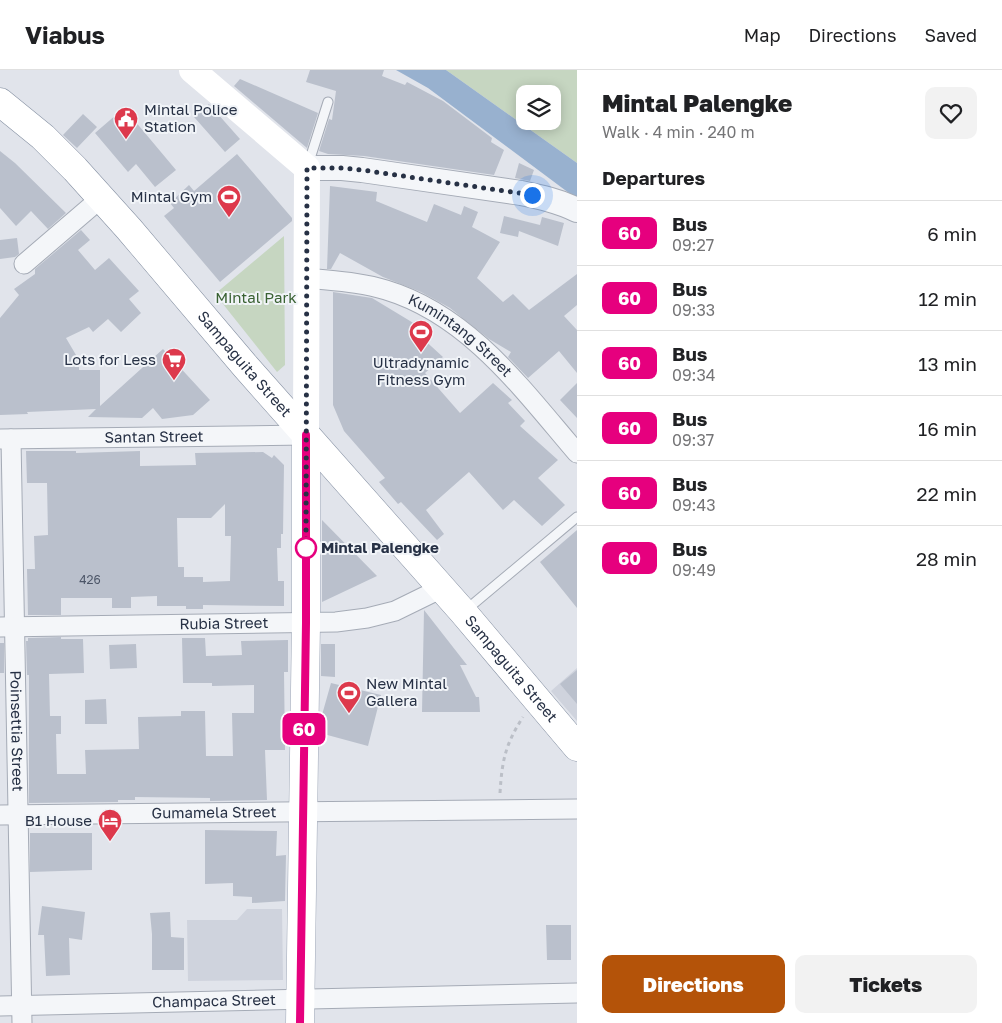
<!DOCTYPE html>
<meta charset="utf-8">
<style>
:root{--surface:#fff;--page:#f2f2f2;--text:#202124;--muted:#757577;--line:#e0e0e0;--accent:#b45309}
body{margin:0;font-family:"Golos Text",sans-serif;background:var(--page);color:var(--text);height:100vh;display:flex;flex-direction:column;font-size:19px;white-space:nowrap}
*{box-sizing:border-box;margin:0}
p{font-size:16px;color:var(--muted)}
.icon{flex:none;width:28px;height:28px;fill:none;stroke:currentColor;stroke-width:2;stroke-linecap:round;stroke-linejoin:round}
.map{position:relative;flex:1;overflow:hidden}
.details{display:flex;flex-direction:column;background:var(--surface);width:425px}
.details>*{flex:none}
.badge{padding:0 10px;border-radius:8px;font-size:18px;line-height:32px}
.buttons{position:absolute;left:516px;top:15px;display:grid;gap:10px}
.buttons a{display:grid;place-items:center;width:45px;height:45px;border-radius:10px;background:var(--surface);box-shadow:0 2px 12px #0003;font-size:25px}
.you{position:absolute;width:25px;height:25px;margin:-12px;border:4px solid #fff;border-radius:50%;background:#1a73e8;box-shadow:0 0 0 8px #1a73e833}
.map>.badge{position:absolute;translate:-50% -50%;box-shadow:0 0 0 2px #fff}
h2{padding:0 25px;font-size:19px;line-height:45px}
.round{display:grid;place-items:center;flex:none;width:52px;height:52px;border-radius:10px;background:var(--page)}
.headline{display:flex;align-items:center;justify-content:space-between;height:85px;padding:0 25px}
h1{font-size:24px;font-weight:800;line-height:38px}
.action{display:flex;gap:10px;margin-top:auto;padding:10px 25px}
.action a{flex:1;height:58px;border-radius:10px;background:var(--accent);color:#fff;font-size:20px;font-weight:800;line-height:58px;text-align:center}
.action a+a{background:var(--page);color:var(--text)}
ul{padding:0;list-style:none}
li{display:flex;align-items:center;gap:15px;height:65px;padding:0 25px;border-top:1px solid var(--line)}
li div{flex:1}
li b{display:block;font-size:19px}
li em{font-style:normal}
li .badge{min-width:55px;font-weight:700;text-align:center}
header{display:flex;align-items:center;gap:30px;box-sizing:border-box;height:70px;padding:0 25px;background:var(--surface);border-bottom:1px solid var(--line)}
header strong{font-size:24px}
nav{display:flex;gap:28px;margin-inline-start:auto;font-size:18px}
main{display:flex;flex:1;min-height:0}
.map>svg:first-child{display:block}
.built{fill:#cfd3dd}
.green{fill:#c6d6c1;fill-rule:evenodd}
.water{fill:#98b1cf}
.building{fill:#bac0cc;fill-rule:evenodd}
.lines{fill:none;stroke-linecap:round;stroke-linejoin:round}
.service-casing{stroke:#a5abb6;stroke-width:11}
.minor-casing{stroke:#a5abb6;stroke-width:21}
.tertiary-casing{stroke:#a5abb6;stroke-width:26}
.primary-casing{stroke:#9fa8b8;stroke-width:29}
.trunk-casing{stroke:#8691a3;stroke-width:29}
.path{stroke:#bbbfc7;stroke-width:3;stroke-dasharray:4 4;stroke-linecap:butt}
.service{stroke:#f4f6f9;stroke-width:9}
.minor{stroke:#f4f6f9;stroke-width:19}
.tertiary{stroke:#f4f6f9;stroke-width:24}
.secondary{stroke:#fff;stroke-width:26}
.primary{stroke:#fff;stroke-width:28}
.trunk{stroke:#fff;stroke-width:28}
.line-casing{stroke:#fff;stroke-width:11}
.line{stroke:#e6007e;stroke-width:8}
.walk{stroke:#273145;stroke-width:5;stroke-dasharray:0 9}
.stop-dot{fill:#fff;stroke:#e6007e;stroke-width:2.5}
.labels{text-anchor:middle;stroke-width:4;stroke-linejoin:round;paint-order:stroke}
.number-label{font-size:12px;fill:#4c5567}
.poi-label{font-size:15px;fill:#273145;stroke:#f1f4f8;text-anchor:end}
.park-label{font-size:15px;fill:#3a6233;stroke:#f1f4f8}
.street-label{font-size:15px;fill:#273145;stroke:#f1f4f8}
.stop-label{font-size:15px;font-weight:bold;fill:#273145;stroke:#f1f4f8;text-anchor:start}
</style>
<header>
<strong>Viabus</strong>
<nav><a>Map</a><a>Directions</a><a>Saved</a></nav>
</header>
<main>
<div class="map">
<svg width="577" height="953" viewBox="0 0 577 953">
<rect width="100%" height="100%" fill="#e1e4eb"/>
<!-- built -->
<path class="built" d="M 577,598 L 577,651 L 551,621 Z
M 247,839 L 282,839 L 283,910 L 188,911 L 187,850 L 237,850 Z"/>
<!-- green -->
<path class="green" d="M 446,0 L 577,0 L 577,93 ZM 525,24 L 552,24 L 552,51 L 525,51 Z
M 284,166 L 285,295 L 277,302 L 215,224 Z"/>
<!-- water -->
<path class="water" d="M 396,0 L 446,0 L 577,93 L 577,129 L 428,18 Z"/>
<!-- building -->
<path class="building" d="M 310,0 L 384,0 L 382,6 L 405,15 L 407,12 L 443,31 L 492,68 L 491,72 L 504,80 L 494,105 L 364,86 L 328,84 L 319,81 L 329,49 L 332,50 L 336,21 L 306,12 Z
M 240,9 L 318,43 L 307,78 L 234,16 Z
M 209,34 L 240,69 L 225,82 L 194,47 Z
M 124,38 L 176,100 L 155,117 L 136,94 L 128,102 L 95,63 Z
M 83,44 L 97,57 L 77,78 L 63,65 Z
M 0,81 L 15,93 L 66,143 L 48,159 L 31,141 L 16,156 L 0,138 Z
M 237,84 L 292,148 L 292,151 L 220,212 L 164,146 L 174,138 L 170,133 L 189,115 L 194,121 Z
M 519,93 L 534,100 L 530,111 L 515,108 Z
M 330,116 L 377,122 L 376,131 L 427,152 L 434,134 L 461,145 L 464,136 L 478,142 L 472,157 L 500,172 L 477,208 L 503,232 L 513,224 L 529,240 L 577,204 L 577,235 L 564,246 L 577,260 L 577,303 L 559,281 L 528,308 L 508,287 L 511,282 L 489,269 L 450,238 L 421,222 L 383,207 L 340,183 L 331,199 L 327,199 Z
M 504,146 L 540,155 L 542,147 L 564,153 L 558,176 L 519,161 L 518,167 L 500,163 Z
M 81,160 L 90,170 L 78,180 L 95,200 L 109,188 L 139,221 L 129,229 L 141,243 L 121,262 L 108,249 L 93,262 L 89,257 L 66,268 L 76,285 L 79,288 L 79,300 L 100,300 L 100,336 L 163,279 L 210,330 L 193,345 L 162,349 L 153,338 L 142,348 L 88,347 L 96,339 L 27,342 L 28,344 L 0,345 L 0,248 L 19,225 L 14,219 L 35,204 L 35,199 Z
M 17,168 L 19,184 L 15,187 L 0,189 L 0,170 Z
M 333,222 L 372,228 L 425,260 L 420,266 L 443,287 L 425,303 L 460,343 L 493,313 L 512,330 L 508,333 L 525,351 L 520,356 L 558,390 L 538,408 L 565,435 L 542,456 L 514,430 L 503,440 L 469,402 L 426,440 L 444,464 L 437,470 L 401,432 L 398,434 L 379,412 L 385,408 L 344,361 L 333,335 Z
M 577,313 L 577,348 L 560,330 Z
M 26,381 L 76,381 L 76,383 L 140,381 L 140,396 L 196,395 L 195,383 L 263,382 L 272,388 L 274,385 L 284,395 L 283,464 L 281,464 L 281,478 L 277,478 L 278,511 L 284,511 L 284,536 L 203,535 L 203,539 L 186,539 L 186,536 L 157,536 L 157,526 L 131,527 L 131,538 L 112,538 L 112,528 L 61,528 L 61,545 L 28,545 L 27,499 L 35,499 L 34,466 L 48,465 L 47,413 L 27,413 ZM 225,434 L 225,466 L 231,466 L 230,511 L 203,512 L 203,507 L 184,507 L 184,497 L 178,497 L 177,448 L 211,448 Z
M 322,450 L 377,506 L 322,532 Z
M 577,460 L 577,538 L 540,492 Z
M 424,540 L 467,595 L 460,595 L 476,627 L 479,627 L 480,642 L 422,642 Z
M 61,567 L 61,569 L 83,569 L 84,603 L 49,604 L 50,646 L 61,646 L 61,664 L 56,664 L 57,704 L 86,704 L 85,680 L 139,679 L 138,647 L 181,646 L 181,641 L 205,641 L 206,686 L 233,686 L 232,643 L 254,643 L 254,615 L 212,616 L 212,613 L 183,613 L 182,568 L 205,568 L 206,586 L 242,585 L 241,571 L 288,570 L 288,602 L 284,602 L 285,680 L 265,680 L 267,730 L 210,731 L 210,728 L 135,727 L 135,730 L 118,730 L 118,732 L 29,733 L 29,605 L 27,605 L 26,571 L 28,571 L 28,568 Z
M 0,573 L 4,573 L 4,603 L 0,603 Z
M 136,574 L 137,598 L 110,599 L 109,575 Z
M 321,574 L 335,574 L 335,607 L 321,606 Z
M 577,600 L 577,634 L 560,614 Z
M 331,613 L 381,625 L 368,676 L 320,663 L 320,652 Z
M 106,629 L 107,654 L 85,654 L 85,630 Z
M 205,760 L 277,761 L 276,786 L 286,785 L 285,831 L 252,833 L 252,827 L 233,826 L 233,813 L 205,814 Z
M 30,763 L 92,763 L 92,800 L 30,802 Z
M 42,836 L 85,842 L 82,870 L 69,868 L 70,905 L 46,906 L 44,865 L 38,865 Z
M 170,842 L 171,867 L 184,868 L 184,900 L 152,900 L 152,864 L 150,843 Z
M 546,855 L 571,855 L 571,890 L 547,890 Z"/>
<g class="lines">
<defs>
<path id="service" d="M 308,95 L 328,32
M 466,540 L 577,447"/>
<g id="minor">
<path d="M 24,194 L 101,128"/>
<path id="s1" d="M 307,208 C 334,211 361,212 386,220 C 469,245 523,320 577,383"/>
<path id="s2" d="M 0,369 L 306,365"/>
<path id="s3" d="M 11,369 L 22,953"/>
<path id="s4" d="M 0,557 L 336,552 L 367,548 L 395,541 L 442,518"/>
<path id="s5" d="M 0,745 L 577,739"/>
<path id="s6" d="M 0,936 L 577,923"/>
</g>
<path id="tertiary" d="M 307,98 L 342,98 L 362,100 L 521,123 C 540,127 559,131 577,140"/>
<path id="primary" d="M 300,953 L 306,553 L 306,365"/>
<g id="trunk">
<path id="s7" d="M 0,32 L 43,67 L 75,99 L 129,159 L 246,297 L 463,542 L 577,677"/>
</g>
</defs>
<!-- service casing -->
<use href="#service" class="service-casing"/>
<!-- minor casing -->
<use href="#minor" class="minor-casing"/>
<!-- tertiary casing -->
<use href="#tertiary" class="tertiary-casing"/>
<!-- primary casing -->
<use href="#primary" class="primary-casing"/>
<!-- trunk casing -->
<use href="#trunk" class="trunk-casing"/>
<!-- path -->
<path class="path" d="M 500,723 C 502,691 505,675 523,647"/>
<!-- service -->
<use href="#service" class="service"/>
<!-- minor -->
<use href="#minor" class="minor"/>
<!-- tertiary -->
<use href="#tertiary" class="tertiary"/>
<!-- secondary -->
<path class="secondary" d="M 192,0 L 307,98 L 306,365"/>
<!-- primary -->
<use href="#primary" class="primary"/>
<!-- trunk -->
<use href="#trunk" class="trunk"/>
</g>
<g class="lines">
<defs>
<path id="line" d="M 300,953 L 306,553 L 306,365"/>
</defs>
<!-- line casing -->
<use href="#line" class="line-casing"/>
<!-- line -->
<use href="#line" class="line"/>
<!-- walk -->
<path class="walk" d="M 306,478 L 307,98 L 342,98 L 362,100 L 532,125"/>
</g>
<!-- icons -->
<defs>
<symbol id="civic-pin" viewBox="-11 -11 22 30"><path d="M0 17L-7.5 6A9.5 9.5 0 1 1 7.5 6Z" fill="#dd394c" stroke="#f1f4f8"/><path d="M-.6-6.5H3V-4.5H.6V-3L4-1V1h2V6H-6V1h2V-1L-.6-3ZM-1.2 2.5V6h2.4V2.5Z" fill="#fff"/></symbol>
<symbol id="stadium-pin" viewBox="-11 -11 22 30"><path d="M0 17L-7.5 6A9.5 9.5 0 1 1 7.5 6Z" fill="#dd394c" stroke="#f1f4f8"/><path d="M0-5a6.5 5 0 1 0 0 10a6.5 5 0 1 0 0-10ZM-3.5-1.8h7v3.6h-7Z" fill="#fff"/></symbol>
<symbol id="supermarket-pin" viewBox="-11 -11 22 30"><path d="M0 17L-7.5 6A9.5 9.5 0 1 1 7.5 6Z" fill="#dd394c" stroke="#f1f4f8"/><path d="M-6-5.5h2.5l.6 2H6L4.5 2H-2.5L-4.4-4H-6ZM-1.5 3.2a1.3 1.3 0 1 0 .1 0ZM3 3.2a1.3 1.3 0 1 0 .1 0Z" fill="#fff"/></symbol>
<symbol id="hotel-pin" viewBox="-11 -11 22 30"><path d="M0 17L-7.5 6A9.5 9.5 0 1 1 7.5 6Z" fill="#dd394c" stroke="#f1f4f8"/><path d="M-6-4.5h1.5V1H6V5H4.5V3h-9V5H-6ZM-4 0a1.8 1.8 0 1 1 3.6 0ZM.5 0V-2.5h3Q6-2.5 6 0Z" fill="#fff"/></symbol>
</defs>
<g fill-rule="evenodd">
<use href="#civic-pin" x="112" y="35" width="28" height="38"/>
<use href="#stadium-pin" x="215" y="113" width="28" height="38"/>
<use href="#stadium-pin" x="407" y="248" width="28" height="38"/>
<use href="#supermarket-pin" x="160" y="276" width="28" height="38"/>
<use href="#stadium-pin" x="335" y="609" width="28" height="38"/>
<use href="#hotel-pin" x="96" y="737" width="28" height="38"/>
</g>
<!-- markers -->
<circle class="stop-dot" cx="306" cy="478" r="10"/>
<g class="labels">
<!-- number labels -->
<g class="number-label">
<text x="90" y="514">426</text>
</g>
<!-- poi labels -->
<g class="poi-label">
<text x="144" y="45" text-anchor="start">Mintal Police<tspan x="144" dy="17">Station</tspan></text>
<text x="212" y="132">Mintal Gym</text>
<text x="156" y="295">Lots for Less</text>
<text x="421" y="298" text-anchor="middle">Ultradynamic<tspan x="421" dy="17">Fitness Gym</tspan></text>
<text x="366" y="619" text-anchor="start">New Mintal<tspan x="366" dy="17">Gallera</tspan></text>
<text x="92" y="756">B1 House</text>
</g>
<!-- park labels -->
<g class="park-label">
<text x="256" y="233">Mintal Park</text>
</g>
<!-- street labels -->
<g class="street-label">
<text dy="5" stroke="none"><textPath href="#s1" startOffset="168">Kumintang Street</textPath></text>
<text dy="5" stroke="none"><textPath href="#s7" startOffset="359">Sampaguita Street</textPath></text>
<text dy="5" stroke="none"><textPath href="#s2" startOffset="154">Santan Street</textPath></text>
<text dy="5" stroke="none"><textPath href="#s4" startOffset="224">Rubia Street</textPath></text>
<text dy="5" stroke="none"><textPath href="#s7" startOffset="764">Sampaguita Street</textPath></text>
<text dy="5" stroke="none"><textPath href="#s3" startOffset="292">Poinsettia Street</textPath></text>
<text dy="5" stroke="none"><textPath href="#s5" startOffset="214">Gumamela Street</textPath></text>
<text dy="5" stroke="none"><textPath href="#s6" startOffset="214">Champaca Street</textPath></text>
</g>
<!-- stop labels -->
<g class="stop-label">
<text x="321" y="483">Mintal Palengke</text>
</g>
</g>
</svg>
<div class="buttons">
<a><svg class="icon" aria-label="layers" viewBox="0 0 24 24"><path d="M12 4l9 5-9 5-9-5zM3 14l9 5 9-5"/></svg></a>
</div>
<div class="you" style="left:532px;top:125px"></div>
<b class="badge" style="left:304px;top:659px;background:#e6007e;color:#fff">60</b>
</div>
<section class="details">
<div class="headline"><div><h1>Mintal Palengke</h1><p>Walk · 4 min · 240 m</p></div><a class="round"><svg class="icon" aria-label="heart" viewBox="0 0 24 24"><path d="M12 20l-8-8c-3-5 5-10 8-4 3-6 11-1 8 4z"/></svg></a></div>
<h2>Departures</h2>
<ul>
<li><span class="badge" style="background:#e6007e;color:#fff">60</span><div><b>Bus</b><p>09:27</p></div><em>6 min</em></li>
<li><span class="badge" style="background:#e6007e;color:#fff">60</span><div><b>Bus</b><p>09:33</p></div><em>12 min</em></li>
<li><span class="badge" style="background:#e6007e;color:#fff">60</span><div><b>Bus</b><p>09:34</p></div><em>13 min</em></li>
<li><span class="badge" style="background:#e6007e;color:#fff">60</span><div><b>Bus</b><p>09:37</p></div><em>16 min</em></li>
<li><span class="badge" style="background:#e6007e;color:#fff">60</span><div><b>Bus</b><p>09:43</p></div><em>22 min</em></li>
<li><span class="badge" style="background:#e6007e;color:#fff">60</span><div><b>Bus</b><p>09:49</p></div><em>28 min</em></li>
</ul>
<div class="action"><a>Directions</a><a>Tickets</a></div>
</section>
</main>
